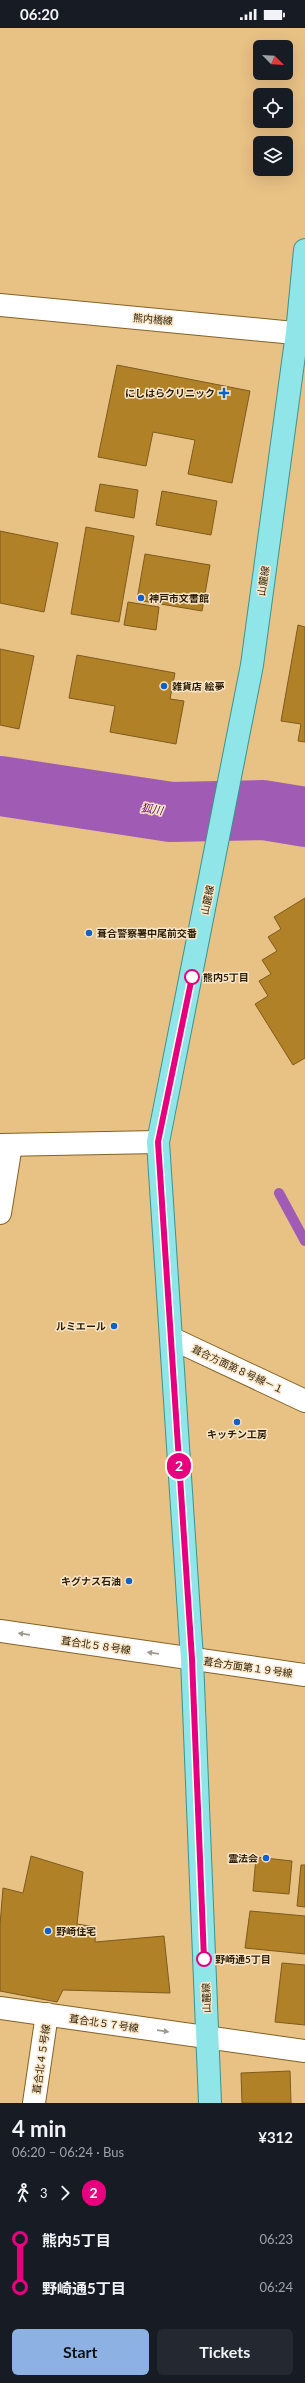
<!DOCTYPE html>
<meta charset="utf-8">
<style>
:root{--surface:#171b24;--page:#242831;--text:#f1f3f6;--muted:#9ea1a6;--accent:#8cb1e2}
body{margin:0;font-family:Lato,"Noto Sans JP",sans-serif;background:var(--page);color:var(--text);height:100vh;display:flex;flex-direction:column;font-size:15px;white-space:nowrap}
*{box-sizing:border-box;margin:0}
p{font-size:13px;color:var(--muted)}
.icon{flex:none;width:22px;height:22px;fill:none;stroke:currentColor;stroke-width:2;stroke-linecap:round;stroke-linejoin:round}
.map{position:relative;height:2075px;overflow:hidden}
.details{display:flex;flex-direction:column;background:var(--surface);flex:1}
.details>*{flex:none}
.badge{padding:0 8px;border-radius:13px;font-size:14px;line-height:26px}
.needle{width:26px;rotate:114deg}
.buttons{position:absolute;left:253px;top:12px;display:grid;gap:8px}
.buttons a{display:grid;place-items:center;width:40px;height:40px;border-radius:6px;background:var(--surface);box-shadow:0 4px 16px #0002;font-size:20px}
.map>.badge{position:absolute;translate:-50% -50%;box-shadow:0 0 0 2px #fff}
.legs{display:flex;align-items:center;gap:6px;height:44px;padding:0 12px;font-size:13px}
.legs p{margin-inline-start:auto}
.overview{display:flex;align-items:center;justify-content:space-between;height:68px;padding:0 12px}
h1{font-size:22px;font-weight:700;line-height:30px}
.button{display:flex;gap:8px;margin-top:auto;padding:8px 12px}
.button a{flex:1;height:46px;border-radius:6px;background:var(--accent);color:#111;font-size:16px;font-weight:700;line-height:46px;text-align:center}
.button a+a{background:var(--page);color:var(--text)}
ul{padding:0 12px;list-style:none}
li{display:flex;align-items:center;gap:14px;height:48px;font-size:15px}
li i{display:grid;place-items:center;width:6px;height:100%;margin:0 5px;background:currentColor}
li i::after{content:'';width:10px;height:10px;margin:-5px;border:3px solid;border-radius:50%;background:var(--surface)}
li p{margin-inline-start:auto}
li:first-child i{background:linear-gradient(#0000 50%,currentColor 0)}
li:last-child i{background:linear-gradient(currentColor 50%,#0000 0)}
.status{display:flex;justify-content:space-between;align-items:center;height:28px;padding:0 20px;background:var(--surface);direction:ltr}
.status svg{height:11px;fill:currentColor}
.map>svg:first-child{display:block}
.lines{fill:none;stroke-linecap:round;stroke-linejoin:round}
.stream{stroke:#a05cb4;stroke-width:10}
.river{stroke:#a05cb4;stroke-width:60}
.building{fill:#b18128;stroke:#7e5b1d}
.street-casing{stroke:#856225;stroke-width:24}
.secondary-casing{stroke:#856225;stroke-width:24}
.primary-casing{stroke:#3c938d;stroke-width:24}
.street{stroke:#fff;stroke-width:22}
.secondary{stroke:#fff;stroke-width:22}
.primary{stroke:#8fe5e7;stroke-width:22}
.oneway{fill:#a0998e}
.line-1-casing{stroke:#fff;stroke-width:9}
.line-1{stroke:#e6007e;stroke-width:6}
.poi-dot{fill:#1060ca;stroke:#f9e6c8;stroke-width:1.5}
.stop-1-dot{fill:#fff;stroke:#e6007e;stroke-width:2}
.labels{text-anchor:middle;stroke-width:3;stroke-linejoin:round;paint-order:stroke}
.street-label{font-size:10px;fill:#2c1d04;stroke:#f9e6c8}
.poi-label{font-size:10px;font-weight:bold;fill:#2c1d04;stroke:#f9e6c8;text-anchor:end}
.stop-label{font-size:10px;font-weight:bold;fill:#2c1d04;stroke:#f9e6c8;text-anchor:start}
.water-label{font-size:11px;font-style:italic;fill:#630078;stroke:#f9e6c8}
</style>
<div class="status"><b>06:20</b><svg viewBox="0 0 49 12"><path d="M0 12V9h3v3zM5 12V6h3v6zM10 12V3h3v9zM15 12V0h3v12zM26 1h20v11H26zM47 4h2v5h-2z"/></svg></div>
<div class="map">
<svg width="305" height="2075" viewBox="0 0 305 2075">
<rect width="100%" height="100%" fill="#e8c185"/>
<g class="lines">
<!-- stream -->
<path class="stream" d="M 279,1165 L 305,1213"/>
<!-- river -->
<path class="river" d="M 0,758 L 171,784 L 263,782 L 305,789"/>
</g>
<!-- building -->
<path class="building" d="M 117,337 L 250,363 L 232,455 L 188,446 L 195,412 L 153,404 L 146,438 L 98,429 Z
M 100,456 L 138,462 L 134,490 L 95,483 Z
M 162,463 L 217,473 L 211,507 L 156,497 Z
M 86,499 L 134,508 L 119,594 L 71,586 Z
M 0,503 L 58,515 L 44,584 L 0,575 Z
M 145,526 L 210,537 L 202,583 L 137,572 Z
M 128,574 L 159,579 L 156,602 L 124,597 Z
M 298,597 L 305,599 L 305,714 L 298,713 L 301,696 L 281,693 Z
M 0,621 L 34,628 L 19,701 L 0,697 Z
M 77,627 L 175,645 L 170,671 L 184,673 L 176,716 L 110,704 L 115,678 L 69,670 Z
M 305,870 L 305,1030 L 293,1037 L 255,976 L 268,968 L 259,953 L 271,946 L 262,932 L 277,923 L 268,909 L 281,901 L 274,889 Z
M 31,1828 L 83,1844 L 77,1896 L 96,1899 L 95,1914 L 164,1908 L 170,1965 L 63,1962 L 57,1974 L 0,1963 L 0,1897 L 3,1860 L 23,1865 Z
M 256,1829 L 292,1833 L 289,1866 L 253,1863 Z
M 301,1837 L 305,1837 L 305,1879 L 297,1878 Z
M 250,1883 L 305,1888 L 305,1926 L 245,1920 Z
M 282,1935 L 305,1937 L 305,1997 L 275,1994 Z
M 290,2043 L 291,2075 L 242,2075 L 241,2045 Z"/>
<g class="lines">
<defs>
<path id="street" d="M 0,1185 L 11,1117
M 171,1310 L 305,1373
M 0,1603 L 305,1647
M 0,1980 L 305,2023
M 34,2075 L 47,1986"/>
<path id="secondary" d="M 0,277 L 305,306
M 0,1117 L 158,1114"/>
<path id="primary" d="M 210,2075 L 192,1631 L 158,1114 L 252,637 L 297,305 L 305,222"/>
</defs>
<!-- street casing -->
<use href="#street" class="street-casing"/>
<!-- secondary casing -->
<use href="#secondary" class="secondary-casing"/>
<!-- primary casing -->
<use href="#primary" class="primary-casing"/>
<!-- street -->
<use href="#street" class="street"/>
<!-- secondary -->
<use href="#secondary" class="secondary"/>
<!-- primary -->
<use href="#primary" class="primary"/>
</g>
<!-- one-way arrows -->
<defs><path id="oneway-solid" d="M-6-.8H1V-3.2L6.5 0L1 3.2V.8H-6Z"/></defs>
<g class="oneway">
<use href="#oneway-solid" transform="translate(24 1606) rotate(-172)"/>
<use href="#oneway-solid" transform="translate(153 1625) rotate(-172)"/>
<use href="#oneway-solid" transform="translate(163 2003) rotate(8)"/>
</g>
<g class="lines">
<defs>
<path id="line-1" d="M 192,949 L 158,1114 L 192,1631 L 204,1931"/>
</defs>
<!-- line-1 casing -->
<use href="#line-1" class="line-1-casing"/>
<!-- line-1 -->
<use href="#line-1" class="line-1"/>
</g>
<!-- markers -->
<g class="poi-dot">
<path d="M222 359h4v4h4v4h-4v4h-4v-4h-4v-4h4z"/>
<circle cx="141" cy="570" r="4"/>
<circle cx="164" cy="658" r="4"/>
<circle cx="89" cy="905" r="4"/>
<circle cx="114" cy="1298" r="4"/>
<circle cx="237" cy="1394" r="4"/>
<circle cx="129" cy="1553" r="4"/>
<circle cx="266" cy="1830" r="4"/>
<circle cx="48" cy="1903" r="4"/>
</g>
<g class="stop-1-dot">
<circle cx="192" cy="949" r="7"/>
<circle cx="204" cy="1931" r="7"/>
</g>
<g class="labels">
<!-- street labels -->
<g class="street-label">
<text transform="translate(153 291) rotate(5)" y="4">熊内橋線</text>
<text transform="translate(263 553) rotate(-82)" y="4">山麓線</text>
<text transform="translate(207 872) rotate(-79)" y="4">山麓線</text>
<text transform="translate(238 1341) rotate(25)" y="4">葺合方面第８号線－１</text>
<text transform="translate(96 1617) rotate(8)" y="4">葺合北５８号線</text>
<text transform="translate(248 1639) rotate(8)" y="4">葺合方面第１９号線</text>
<text transform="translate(206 1970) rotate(-92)" y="4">山麓線</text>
<text transform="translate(104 1995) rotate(8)" y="4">葺合北５７号線</text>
<text transform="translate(41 2031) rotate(-82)" y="4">葺合北４５号線</text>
</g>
<!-- poi labels -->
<g class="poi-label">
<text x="215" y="369">にしはらクリニック</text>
<text x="149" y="574" text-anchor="start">神戸市文書館</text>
<text x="172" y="662" text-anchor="start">雑貨店 絵夢</text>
<text x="97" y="909" text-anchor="start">葺合警察署中尾前交番</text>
<text x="106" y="1302">ルミエール</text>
<text x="237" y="1410" text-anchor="middle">キッチン工房</text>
<text x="121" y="1557">キグナス石油</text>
<text x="258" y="1834">霊法会</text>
<text x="56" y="1907" text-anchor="start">野崎住宅</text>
</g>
<!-- stop labels -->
<g class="stop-label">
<text x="203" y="953">熊内5丁目</text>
<text x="215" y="1935">野崎通5丁目</text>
</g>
<!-- water labels -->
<g class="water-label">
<text transform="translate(152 781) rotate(9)" y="4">狐川</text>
</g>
</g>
</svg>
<div class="buttons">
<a><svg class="needle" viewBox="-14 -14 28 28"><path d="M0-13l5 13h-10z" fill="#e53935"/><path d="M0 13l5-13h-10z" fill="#9ea1a6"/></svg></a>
<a><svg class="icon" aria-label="locate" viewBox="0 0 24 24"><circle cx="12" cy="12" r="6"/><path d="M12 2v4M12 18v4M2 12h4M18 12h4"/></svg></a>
<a><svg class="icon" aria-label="layers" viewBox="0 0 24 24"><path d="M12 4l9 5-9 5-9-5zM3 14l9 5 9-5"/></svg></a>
</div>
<b class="badge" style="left:179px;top:1438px;background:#e6007e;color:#fff">2</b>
</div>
<section class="details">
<div class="overview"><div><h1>4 min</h1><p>06:20 – 06:24 · Bus</p></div><b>¥312</b></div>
<div class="legs"><svg class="icon" aria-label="walk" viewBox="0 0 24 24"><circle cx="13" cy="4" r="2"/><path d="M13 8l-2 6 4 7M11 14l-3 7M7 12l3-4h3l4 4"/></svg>3<svg class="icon" aria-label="forward" viewBox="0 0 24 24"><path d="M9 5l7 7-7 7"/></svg><b class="badge" style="background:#e6007e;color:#fff">2</b></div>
<ul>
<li><i style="color:#e6007e"></i><b>熊内5丁目</b><p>06:23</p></li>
<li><i style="color:#e6007e"></i><b>野崎通5丁目</b><p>06:24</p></li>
</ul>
<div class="button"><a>Start</a><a>Tickets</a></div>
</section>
